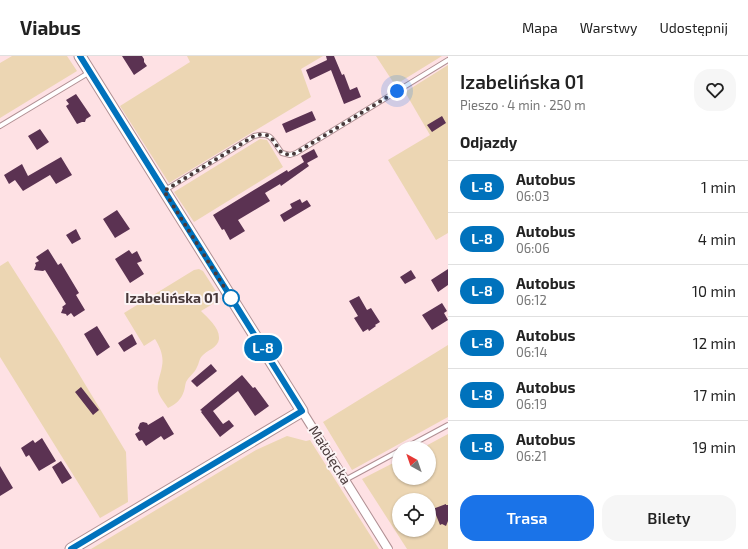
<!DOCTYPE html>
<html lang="pl">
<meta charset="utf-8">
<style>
:root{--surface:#fff;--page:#f6f6f6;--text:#222;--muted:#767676;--line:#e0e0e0;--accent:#1a73e8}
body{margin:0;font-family:"Exo 2",sans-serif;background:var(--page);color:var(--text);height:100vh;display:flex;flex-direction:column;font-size:15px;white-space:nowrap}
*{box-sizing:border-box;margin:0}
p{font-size:13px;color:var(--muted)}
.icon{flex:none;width:22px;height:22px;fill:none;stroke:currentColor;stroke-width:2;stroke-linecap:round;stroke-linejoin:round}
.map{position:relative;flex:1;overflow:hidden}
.details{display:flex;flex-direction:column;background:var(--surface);width:300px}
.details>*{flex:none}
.badge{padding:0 8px;border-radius:13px;font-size:14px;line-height:26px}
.needle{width:26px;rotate:320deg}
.controls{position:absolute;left:392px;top:385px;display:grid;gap:8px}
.controls a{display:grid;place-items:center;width:44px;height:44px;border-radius:50%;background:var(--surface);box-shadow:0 1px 3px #0004;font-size:20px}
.you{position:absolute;width:20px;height:20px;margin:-10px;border:3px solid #fff;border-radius:50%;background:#1a73e8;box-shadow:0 0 0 6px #1a73e833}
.map>.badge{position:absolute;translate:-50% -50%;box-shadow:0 0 0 2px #fff}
h2{padding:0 12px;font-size:15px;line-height:36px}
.round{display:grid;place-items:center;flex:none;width:42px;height:42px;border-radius:16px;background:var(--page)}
.headline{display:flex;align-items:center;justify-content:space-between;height:68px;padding:0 12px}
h1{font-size:19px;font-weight:600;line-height:30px}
.action{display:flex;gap:8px;margin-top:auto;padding:8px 12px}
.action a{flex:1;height:46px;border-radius:16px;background:var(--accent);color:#fff;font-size:16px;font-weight:600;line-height:46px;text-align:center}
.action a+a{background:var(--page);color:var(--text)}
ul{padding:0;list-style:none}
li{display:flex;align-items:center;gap:12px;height:52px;padding:0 12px;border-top:1px solid var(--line)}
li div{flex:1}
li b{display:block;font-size:15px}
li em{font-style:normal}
li .badge{min-width:44px;font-weight:700;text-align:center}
header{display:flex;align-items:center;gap:24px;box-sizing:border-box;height:56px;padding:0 20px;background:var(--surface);border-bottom:1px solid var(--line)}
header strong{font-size:19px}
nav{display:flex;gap:22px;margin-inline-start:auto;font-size:14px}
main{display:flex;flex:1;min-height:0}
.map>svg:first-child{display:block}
.green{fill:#ecd6b3;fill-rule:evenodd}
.building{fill:#5b3252}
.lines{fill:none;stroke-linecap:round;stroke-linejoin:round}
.service-casing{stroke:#b19094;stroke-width:6}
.minor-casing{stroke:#b19094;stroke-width:10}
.tertiary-casing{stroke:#b19094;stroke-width:13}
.service{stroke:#fff;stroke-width:4}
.minor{stroke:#fff;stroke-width:8}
.tertiary{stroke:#fff;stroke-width:11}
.line-casing{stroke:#fff;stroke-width:9}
.line{stroke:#0072bc;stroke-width:6}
.walk{stroke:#47393a;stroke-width:4;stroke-dasharray:0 7.2}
.stop-dot{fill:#fff;stroke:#0072bc;stroke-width:2}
.labels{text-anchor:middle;stroke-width:4;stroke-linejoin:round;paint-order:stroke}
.stop-label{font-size:14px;font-weight:bold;fill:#47393a;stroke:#fcf4f5;text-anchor:end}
.street-label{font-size:14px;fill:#47393a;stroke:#fcf4f5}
</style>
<header>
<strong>Viabus</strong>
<nav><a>Mapa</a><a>Warstwy</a><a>Udostępnij</a></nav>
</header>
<main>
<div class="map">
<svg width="448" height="493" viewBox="0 0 448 493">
<rect width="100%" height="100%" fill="#fee1e4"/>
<!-- green -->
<path class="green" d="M 12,0 L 67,0 L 77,15 L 0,62 L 0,7 Z
M 187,0 L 323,0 L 301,13 L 311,41 L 271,65 L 169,127 L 120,50 L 190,6 Z
M 376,0 L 442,0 L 395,29 Z
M 448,9 L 448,177 L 436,184 L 388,104 L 430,79 L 405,36 Z
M 260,83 L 267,84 L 283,111 L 194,166 L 174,136 Z
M 8,205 L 59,285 L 126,396 L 128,446 L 100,462 L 0,301 L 0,210 Z
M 199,213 L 203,215 L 221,243 L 201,255 C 208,262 220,272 219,283 C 218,292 207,294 202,300 C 199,303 199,308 197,311 C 195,317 189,320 186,326 C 185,329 185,332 184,335 C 181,344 176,348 168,352 C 165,347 161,343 159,338 C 155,329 161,319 162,310 C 164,300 160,291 155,283 L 144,290 L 124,257 L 194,214 Z
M 448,289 L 448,361 L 352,414 L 323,366 Z
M 448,378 L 448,493 L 407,493 L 362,423 L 399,404 L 399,422 L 429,422 L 429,392 L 422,392 ZM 399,444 L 429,444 L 429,474 L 399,474 Z
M 287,380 L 306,385 L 310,384 L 379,493 L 91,493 L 256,394 Z"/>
<!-- building -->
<path class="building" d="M 122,0 L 142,0 L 144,3 L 144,6 L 147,10 L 134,19 Z
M 326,0 L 334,0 L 342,19 L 344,18 L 350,34 L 357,31 L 361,41 L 344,48 L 331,14 L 310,24 L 306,14 L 327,4 Z
M 76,38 L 91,60 L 86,63 L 85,66 L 82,66 L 77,68 L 66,50 L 69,48 L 66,44 Z
M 312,55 L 316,64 L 286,77 L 282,68 Z
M 442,60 L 446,67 L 432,76 L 427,69 Z
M 40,73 L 49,86 L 37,94 L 28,80 Z
M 314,93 L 318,101 L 307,107 L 309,110 L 281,130 L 280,128 L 265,137 L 270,145 L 238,164 L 245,175 L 230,184 L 224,173 L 222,174 L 213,159 L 287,114 L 288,116 L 304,106 L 301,100 Z
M 61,101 L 72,119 L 56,128 L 50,119 L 23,135 L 15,124 L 9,128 L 4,119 L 22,108 L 28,120 Z
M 300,143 L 302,147 L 307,144 L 311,150 L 284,166 L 280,159 L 292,152 L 290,148 Z
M 117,154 L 130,173 L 115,182 L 103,163 Z
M 76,173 L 81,183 L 72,188 L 66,179 Z
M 48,193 L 58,209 L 61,207 L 79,237 L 76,239 L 85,254 L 74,261 L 71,257 L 67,260 L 66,258 L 61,257 L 63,252 L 62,251 L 66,248 L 45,214 L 43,215 L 34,214 L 36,209 L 35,207 L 39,205 L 36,201 Z
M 129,194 L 132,198 L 137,195 L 142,205 L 137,207 L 144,218 L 130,227 L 115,203 Z
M 448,213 L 448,229 L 438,236 L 431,224 Z
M 411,214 L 416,222 L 405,228 L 400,221 Z
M 359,240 L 367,254 L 371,252 L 380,266 L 375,269 L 376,270 L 369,275 L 368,273 L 363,276 L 354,262 L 358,260 L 349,245 Z
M 442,247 L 447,255 L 444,257 L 448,264 L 432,274 L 422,259 Z
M 97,270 L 110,291 L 97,300 L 84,278 Z
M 132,278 L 137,288 L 124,296 L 118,287 Z
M 211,308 L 217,315 L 197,331 L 191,325 Z
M 242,319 L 253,332 L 255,331 L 269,350 L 255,360 L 238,335 L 213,355 L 223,368 L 229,364 L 234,370 L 220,381 L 201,356 L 202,355 L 200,354 Z
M 81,331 L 99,354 L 93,359 L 75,336 Z
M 163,360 L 174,378 L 164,384 L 161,380 L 146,390 L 142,384 L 139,385 L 135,378 L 140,375 L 138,372 L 140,367 L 143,366 L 147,367 L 148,369 Z
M 42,382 L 56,405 L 39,415 L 29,399 L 26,401 L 21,392 L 33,384 L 35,387 Z
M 61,405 L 72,422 L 62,428 L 52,411 Z
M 0,410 L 13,432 L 0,440 Z
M 446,448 L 446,449 L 448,449 L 448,465 L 446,470 L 442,468 L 440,469 L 436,459 L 430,454 Z"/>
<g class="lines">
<defs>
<path id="service" d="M 0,70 L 90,16
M 165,134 L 254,80 C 273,75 272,85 282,97 L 290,99 L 296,97 L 448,4
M 405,392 L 448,369
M 345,424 L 399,395"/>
<path id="minor" d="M 302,355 L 388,493"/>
<path id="tertiary" d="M 71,493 L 302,355 L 80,0"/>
</defs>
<!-- service casing -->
<use href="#service" class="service-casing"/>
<!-- minor casing -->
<use href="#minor" class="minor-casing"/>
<!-- tertiary casing -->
<use href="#tertiary" class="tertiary-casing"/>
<!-- service -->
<use href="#service" class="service"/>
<!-- minor -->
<use href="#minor" class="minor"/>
<!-- tertiary -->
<use href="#tertiary" class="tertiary"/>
</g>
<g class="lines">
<defs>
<path id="line" d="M 71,493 L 302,355 L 80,0"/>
</defs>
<!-- line casing -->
<use href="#line" class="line-casing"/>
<!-- line -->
<use href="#line" class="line"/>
<!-- walk -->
<path class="walk" d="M 231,242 L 164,135 L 254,80 C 273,75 272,85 282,97 L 290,99 L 296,97 L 397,35"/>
</g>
<!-- markers -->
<circle class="stop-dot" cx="231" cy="242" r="8"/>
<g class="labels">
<!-- stop labels -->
<g class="stop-label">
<text x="219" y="247">Izabelińska 01</text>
</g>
<!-- street labels -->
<g class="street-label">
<text transform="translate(330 399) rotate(58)" y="5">Małołęcka</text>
</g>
</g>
</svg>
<div class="controls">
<a><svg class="needle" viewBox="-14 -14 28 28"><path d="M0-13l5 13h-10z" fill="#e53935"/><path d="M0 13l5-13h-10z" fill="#767676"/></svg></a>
<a><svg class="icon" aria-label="locate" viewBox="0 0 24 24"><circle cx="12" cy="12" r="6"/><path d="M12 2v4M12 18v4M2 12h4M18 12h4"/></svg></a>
</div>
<div class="you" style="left:397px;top:35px"></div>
<b class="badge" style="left:263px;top:292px;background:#0072bc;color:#fff">L-8</b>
</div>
<section class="details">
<div class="headline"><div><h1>Izabelińska 01</h1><p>Pieszo · 4 min · 250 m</p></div><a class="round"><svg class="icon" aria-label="heart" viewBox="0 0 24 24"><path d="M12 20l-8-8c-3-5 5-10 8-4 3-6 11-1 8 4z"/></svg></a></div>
<h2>Odjazdy</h2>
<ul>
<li><span class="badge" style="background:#0072bc;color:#fff">L-8</span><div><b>Autobus</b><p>06:03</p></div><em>1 min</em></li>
<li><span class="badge" style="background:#0072bc;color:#fff">L-8</span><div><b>Autobus</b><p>06:06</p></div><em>4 min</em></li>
<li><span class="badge" style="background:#0072bc;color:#fff">L-8</span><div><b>Autobus</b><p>06:12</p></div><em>10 min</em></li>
<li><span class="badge" style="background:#0072bc;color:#fff">L-8</span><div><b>Autobus</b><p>06:14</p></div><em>12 min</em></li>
<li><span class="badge" style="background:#0072bc;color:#fff">L-8</span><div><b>Autobus</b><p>06:19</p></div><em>17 min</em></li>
<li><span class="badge" style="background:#0072bc;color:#fff">L-8</span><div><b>Autobus</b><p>06:21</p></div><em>19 min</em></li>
</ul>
<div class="action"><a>Trasa</a><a>Bilety</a></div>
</section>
</main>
